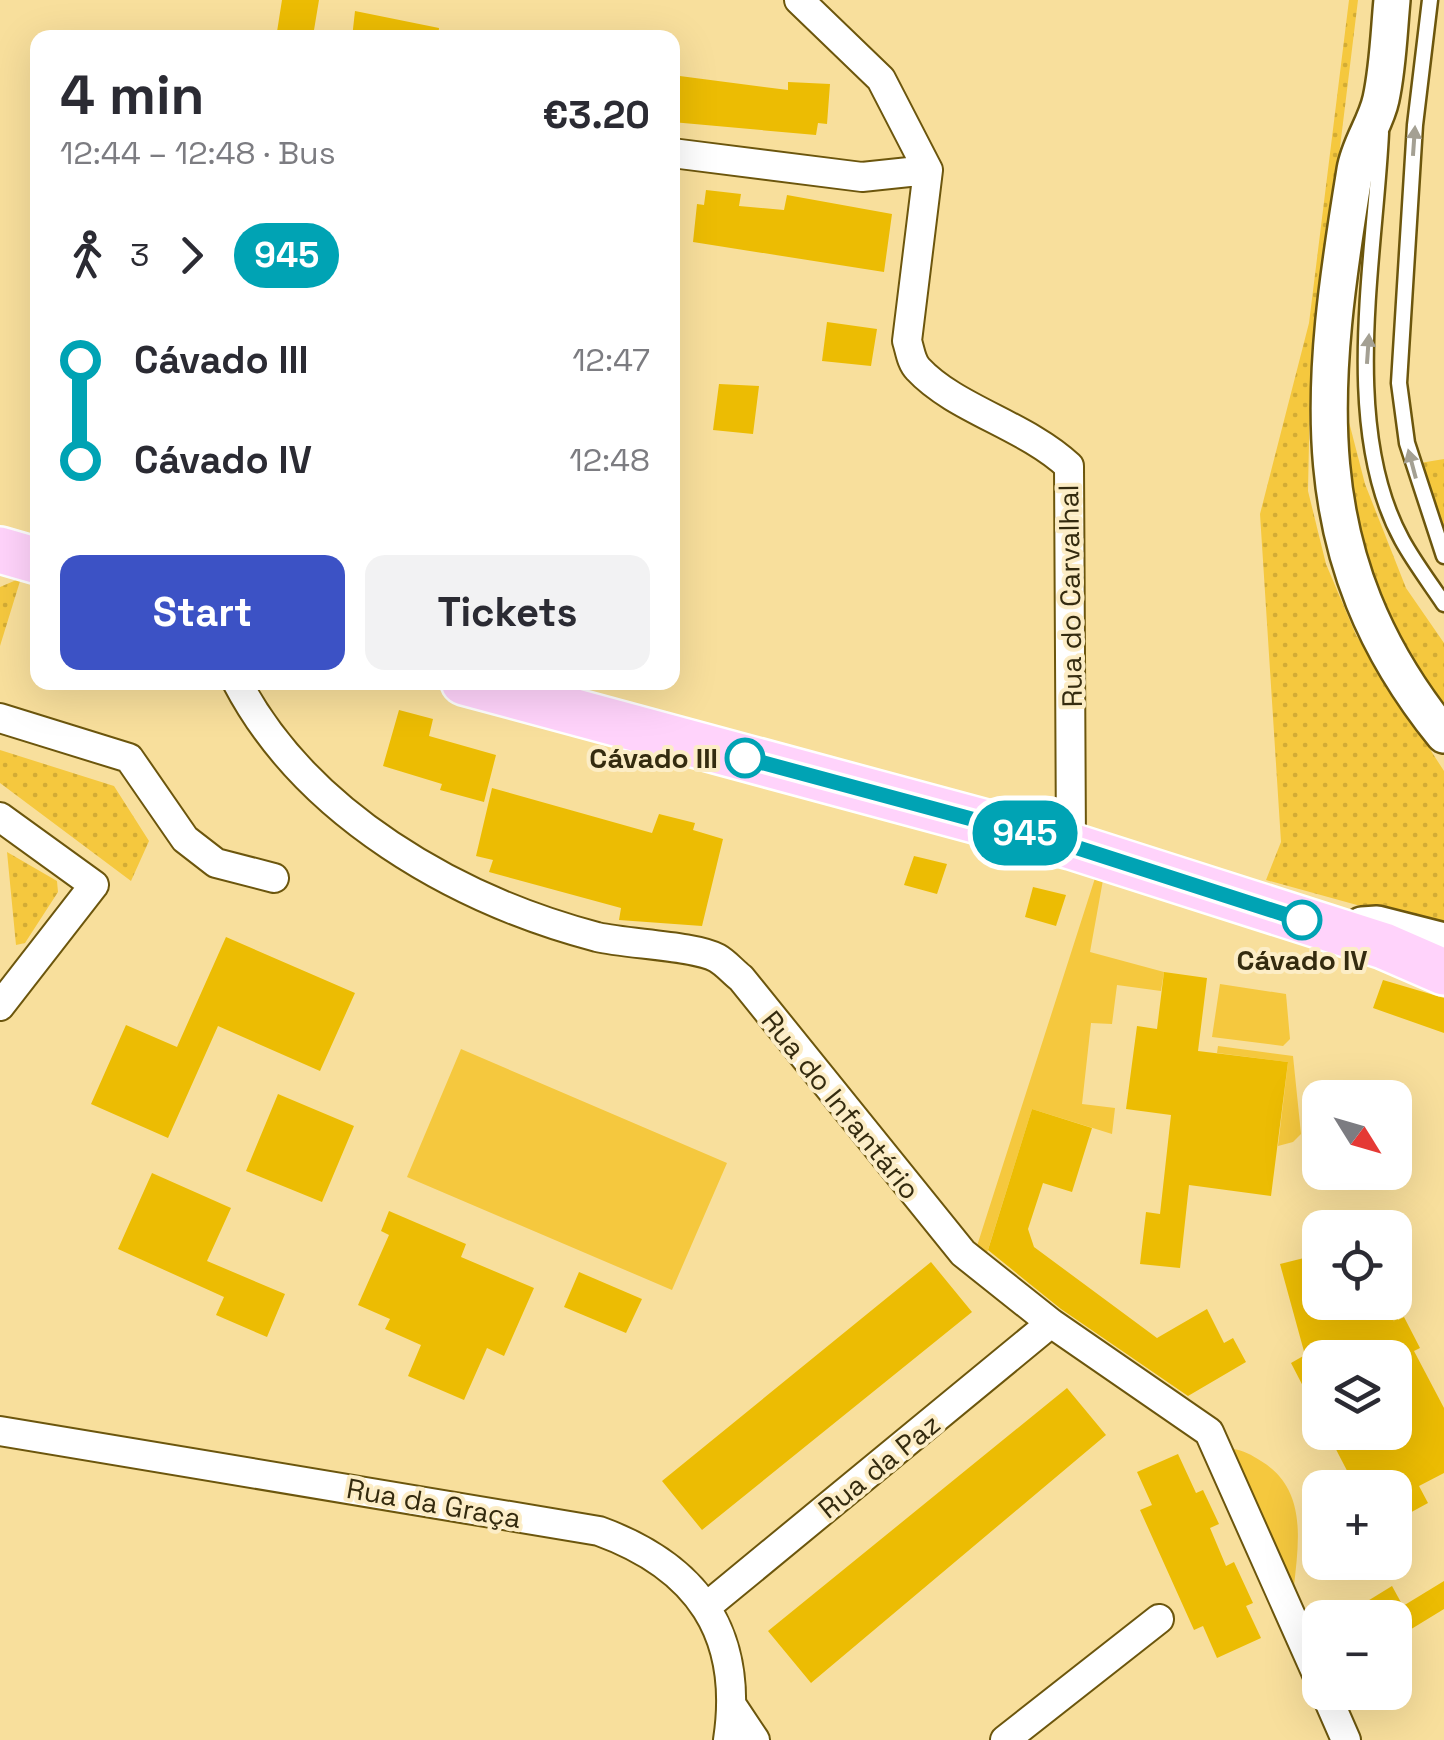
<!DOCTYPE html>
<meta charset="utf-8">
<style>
:root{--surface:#fff;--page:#f2f2f3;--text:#2b2b33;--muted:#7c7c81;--accent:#3c52c5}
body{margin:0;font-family:"Space Grotesk",sans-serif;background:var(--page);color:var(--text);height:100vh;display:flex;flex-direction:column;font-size:38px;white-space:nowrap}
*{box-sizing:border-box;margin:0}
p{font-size:32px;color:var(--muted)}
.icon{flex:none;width:55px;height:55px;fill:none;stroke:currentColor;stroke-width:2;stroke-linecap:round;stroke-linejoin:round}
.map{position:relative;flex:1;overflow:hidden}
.panel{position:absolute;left:30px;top:30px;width:650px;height:660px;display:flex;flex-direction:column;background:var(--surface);border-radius:20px;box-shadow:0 10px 40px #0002}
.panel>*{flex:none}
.badge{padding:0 20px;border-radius:32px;font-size:35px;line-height:65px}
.needle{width:65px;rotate:127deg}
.tools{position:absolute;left:1302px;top:1080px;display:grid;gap:20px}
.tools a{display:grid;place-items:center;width:110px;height:110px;border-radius:20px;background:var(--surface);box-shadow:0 10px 40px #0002;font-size:50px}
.map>.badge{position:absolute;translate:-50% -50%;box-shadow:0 0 0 5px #fff}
.legs{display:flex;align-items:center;gap:15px;height:110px;padding:0 30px;font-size:32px}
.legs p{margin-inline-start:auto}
.head{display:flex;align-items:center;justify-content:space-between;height:170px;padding:0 30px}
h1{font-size:55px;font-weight:600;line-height:75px}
.primary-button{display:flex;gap:20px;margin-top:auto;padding:20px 30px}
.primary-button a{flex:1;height:115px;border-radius:20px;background:var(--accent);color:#fff;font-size:40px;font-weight:600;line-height:115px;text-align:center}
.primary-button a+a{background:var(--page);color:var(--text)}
ul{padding:0 30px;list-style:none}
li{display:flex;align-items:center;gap:35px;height:100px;font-size:38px}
li i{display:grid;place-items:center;width:15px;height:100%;margin:0 12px;background:currentColor}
li i::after{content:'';width:25px;height:25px;margin:-12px;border:8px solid;border-radius:50%;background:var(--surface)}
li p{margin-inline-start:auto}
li:first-child i{background:linear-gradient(#0000 50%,currentColor 0)}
li:last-child i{background:linear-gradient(currentColor 50%,#0000 0)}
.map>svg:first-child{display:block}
.grass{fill:url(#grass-dots)}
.garden{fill:#f5c83e}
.building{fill:#ecbc03}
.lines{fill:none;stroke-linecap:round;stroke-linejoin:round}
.service-casing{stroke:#6c560d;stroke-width:19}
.minor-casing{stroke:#6c560d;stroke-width:32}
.tertiary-casing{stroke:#6c560d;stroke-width:40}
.primary-casing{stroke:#fff;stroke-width:50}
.service{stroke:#fff;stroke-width:14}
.minor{stroke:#fff;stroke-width:28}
.tertiary{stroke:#fff;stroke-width:35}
.primary{stroke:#ffd3fb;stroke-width:45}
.oneway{fill:#a4a093}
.line-1-casing{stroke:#fff;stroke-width:22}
.line-1{stroke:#00a3b4;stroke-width:15}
.stop-1-dot{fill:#fff;stroke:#00a3b4;stroke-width:5}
.labels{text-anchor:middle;stroke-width:8;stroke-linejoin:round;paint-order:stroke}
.street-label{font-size:28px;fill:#342b0f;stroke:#fcedc6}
.stop-label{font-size:28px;font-weight:bold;fill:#342b0f;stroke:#fcedc6;text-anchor:end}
</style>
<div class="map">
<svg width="1444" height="1740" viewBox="0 0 1444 1740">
<defs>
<pattern id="grass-dots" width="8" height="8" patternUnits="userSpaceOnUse" patternTransform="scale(2.5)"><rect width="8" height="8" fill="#f5c83e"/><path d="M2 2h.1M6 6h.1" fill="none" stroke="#d3ac35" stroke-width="1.8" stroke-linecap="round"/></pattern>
</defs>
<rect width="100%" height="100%" fill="#f8df9c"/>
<!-- grass -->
<path class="grass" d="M 1349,0 L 1358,0 L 1310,393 L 1308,491 L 1326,564 L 1356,635 L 1444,771 L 1444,929 L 1266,880 L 1281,842 L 1260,514 L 1309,323 Z
M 1349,358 L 1349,422 L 1365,484 L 1406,588 L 1444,643 L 1444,713 C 1391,638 1354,550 1343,458 C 1339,427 1347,390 1349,358 Z
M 1444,459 L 1444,530 L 1420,463 Z
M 21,578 L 0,646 L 0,647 L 0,587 Z
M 0,750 L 114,786 L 149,841 L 131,881 L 0,783 Z
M 7,852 L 57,881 L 58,892 L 25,943 L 16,945 Z"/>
<!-- garden -->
<path class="garden" d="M 1096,875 L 1103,880 L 1090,952 L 1164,972 L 1161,991 L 1117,985 L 1112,1024 L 1091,1023 L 1082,1104 L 1115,1108 L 1112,1134 L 1032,1109 L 986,1256 L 976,1249 Z
M 1220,984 L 1286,994 L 1290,1039 L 1283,1046 L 1212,1037 Z
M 1218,1046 L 1293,1056 L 1301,1134 L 1293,1142 L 1278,1146 L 1288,1062 L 1217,1053 Z
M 461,1049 L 727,1163 L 672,1290 L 407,1177 Z
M 1232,1449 C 1244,1450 1251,1455 1261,1461 C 1307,1489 1299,1540 1294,1586 Z"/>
<!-- building -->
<path class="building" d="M 282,0 L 319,0 L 313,36 L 276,38 Z
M 355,11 L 439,28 L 438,38 L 352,38 Z
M 672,75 L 788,90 L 788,82 L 830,84 L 827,124 L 818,123 L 816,135 L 672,122 Z
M 706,190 L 741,194 L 739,206 L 784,210 L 787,195 L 892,214 L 884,272 L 693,242 L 697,204 L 704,205 Z
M 827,322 L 877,329 L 871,366 L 822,361 Z
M 719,384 L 759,386 L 753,434 L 713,430 Z
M 399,710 L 433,719 L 429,736 L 496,755 L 484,802 L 440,790 L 442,784 L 383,766 Z
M 492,788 L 652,833 L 659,814 L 695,823 L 693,830 L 723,839 L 702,926 L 619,920 L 621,908 L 489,872 L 493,860 L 476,856 Z
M 914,856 L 947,864 L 937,894 L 904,885 Z
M 1033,887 L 1066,895 L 1056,926 L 1025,917 Z
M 226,937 L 355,993 L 320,1071 L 218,1026 L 168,1138 L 91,1104 L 126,1025 L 177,1047 Z
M 1164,972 L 1207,978 L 1198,1051 L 1288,1062 L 1271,1196 L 1189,1185 L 1180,1268 L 1140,1264 L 1146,1212 L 1160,1214 L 1171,1115 L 1126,1109 L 1137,1026 L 1157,1029 Z
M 1383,980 L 1444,998 L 1444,1033 L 1373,1008 Z
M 278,1094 L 354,1126 L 322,1202 L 246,1171 Z
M 1032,1109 L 1092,1128 L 1072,1192 L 1043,1183 L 1028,1229 L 1034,1247 L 1157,1338 L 1207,1309 L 1224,1343 L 1233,1338 L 1246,1362 L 1188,1396 L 1061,1309 L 988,1250 Z
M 152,1173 L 231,1208 L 207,1261 L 285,1294 L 267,1337 L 216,1315 L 224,1297 L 118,1249 Z
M 389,1211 L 466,1244 L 461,1257 L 534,1288 L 504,1356 L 487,1348 L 464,1400 L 408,1376 L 421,1345 L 385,1329 L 390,1319 L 358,1305 L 389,1235 L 381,1231 Z
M 1320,1254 L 1320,1302 L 1391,1302 L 1394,1322 L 1395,1314 L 1398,1320 L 1404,1317 L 1420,1348 L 1414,1351 L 1444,1408 L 1444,1473 L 1419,1486 L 1428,1503 L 1395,1521 L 1395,1488 L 1356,1488 L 1327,1432 L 1395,1432 L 1395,1358 L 1320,1358 L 1320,1419 L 1291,1363 L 1305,1355 L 1280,1264 Z
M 931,1262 L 972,1312 L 702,1530 L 662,1481 Z
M 579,1272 L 642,1299 L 626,1333 L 564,1307 Z
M 1067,1388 L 1106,1435 L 811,1683 L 768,1631 Z
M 1178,1454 L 1196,1493 L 1203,1490 L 1219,1524 L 1210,1528 L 1226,1566 L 1234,1562 L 1253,1603 L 1246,1606 L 1261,1638 L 1217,1658 L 1203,1626 L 1194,1630 L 1140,1510 L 1152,1505 L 1137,1472 Z
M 1444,1581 L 1444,1609 L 1395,1639 L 1395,1618 L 1340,1618 L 1392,1586 L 1403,1606 Z"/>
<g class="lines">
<defs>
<path id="service" d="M 1430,0 L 1415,125 L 1399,383 L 1407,443 L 1444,556
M 1381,133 C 1375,257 1340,427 1402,540 C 1414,562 1430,583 1444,604"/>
<path id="minor" d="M 799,0 L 881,79 L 928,170 L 907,341 C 910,350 911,362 918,369 C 955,409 1025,425 1069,466 L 1071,846
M 672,153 L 862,177 L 928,170
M 237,682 C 306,814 456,900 597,937 C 627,944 696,946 717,958 C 726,963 733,972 741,978 L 963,1253 L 1051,1323 L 1209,1432 L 1320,1681
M 0,718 L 129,758 L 185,839 L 216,863 L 274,878
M 0,817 L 94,885 L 0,1006
M 0,1431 L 599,1531 C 698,1567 744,1634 728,1740
M 706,1607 L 1051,1323
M 1325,1692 L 1346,1740
M 733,1707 L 755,1740
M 1005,1740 L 1159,1619"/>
<path id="tertiary" d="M 1392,0 C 1389,32 1388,67 1381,99 C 1376,123 1359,145 1355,170 C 1320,384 1298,555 1444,735
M 1362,925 L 1377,924 L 1444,941"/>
<path id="primary" d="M 0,550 L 38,561
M 464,682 L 1071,846 L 1384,946 L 1444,972"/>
</defs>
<!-- service casing -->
<use href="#service" class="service-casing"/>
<!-- minor casing -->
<use href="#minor" class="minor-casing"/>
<!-- tertiary casing -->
<use href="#tertiary" class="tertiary-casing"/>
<!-- primary casing -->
<use href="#primary" class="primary-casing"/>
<!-- service -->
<use href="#service" class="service"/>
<!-- minor -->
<use href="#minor" class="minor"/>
<!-- tertiary -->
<use href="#tertiary" class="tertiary"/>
<!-- primary -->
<use href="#primary" class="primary"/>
</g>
<!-- one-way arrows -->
<defs><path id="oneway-solid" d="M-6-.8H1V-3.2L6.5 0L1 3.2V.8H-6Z" transform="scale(2.5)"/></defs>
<g class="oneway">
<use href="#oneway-solid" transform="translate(1414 141) rotate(-86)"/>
<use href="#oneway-solid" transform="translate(1368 349) rotate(-86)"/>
<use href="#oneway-solid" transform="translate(1412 464) rotate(-105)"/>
</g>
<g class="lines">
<defs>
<path id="line-1" d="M 745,758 L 1072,846 L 1302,920"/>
</defs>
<!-- line-1 casing -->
<use href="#line-1" class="line-1-casing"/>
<!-- line-1 -->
<use href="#line-1" class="line-1"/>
</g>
<!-- markers -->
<g class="stop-1-dot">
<circle cx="745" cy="758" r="18"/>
<circle cx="1302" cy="920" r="18"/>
</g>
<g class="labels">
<!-- street labels -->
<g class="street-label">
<text transform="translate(1070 596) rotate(-91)" y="10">Rua do Carvalhal</text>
<text transform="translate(841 1105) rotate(51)" y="10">Rua do Infantário</text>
<text transform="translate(879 1466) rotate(-39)" y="10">Rua da Paz</text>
<text transform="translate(434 1503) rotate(10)" y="10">Rua da Graça</text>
</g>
<!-- stop labels -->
<g class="stop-label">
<text x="718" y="768">Cávado III</text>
<text x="1302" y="970" text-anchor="middle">Cávado IV</text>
</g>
</g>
</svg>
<div class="tools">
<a><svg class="needle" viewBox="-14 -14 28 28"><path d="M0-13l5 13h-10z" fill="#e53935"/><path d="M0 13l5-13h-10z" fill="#7c7c81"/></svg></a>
<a><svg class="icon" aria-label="locate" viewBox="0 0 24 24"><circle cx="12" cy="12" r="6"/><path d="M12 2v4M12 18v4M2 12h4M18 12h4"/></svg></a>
<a><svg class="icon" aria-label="layers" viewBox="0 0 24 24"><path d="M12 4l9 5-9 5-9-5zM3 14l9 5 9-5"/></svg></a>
<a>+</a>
<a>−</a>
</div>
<b class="badge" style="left:1025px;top:833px;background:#00a3b4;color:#fff">945</b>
<section class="panel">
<div class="head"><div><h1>4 min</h1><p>12:44 – 12:48 · Bus</p></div><b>€3.20</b></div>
<div class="legs"><svg class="icon" aria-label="walk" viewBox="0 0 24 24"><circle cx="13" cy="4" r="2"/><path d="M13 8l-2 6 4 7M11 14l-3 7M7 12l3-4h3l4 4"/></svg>3<svg class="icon" aria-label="forward" viewBox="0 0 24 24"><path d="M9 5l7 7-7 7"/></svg><b class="badge" style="background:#00a3b4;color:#fff">945</b></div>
<ul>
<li><i style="color:#00a3b4"></i><b>Cávado III</b><p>12:47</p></li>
<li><i style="color:#00a3b4"></i><b>Cávado IV</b><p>12:48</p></li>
</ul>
<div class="primary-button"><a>Start</a><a>Tickets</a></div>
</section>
</div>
